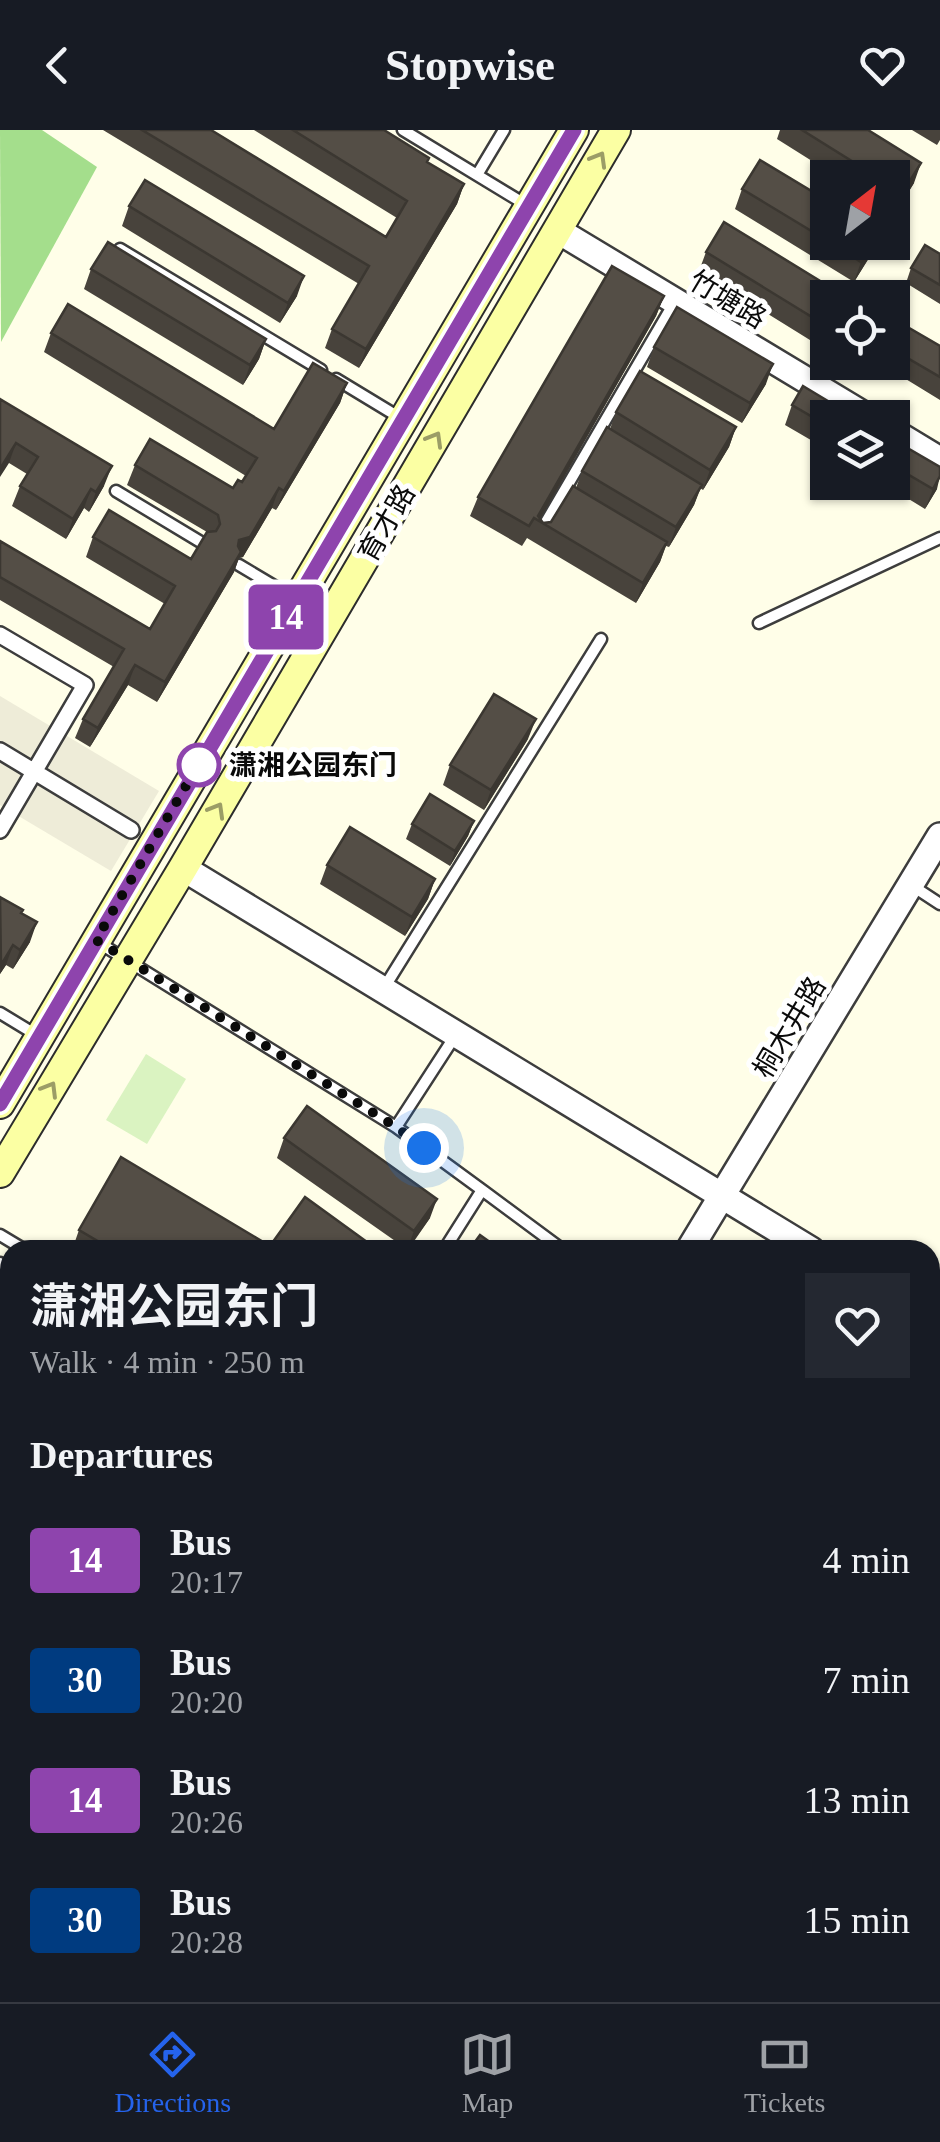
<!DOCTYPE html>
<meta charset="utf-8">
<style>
:root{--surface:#171b24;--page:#242831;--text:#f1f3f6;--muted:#9ea1a6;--line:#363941;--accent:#2563eb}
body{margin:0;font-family:"Times New Roman","Noto Sans SC",serif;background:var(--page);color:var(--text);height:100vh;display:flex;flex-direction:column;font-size:38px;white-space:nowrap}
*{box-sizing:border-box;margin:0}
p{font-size:32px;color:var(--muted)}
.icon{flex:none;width:55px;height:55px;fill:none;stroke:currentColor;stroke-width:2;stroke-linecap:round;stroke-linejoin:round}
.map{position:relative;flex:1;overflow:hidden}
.side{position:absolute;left:0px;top:1110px;width:940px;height:762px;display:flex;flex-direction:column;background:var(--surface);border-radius:30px 30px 0 0;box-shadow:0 2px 8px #0004}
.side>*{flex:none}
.badge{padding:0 20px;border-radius:8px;font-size:35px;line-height:65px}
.needle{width:65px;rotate:31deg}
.tools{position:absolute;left:810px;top:30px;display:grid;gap:20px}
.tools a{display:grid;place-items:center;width:100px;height:100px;border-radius:0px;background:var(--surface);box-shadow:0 2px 8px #0004;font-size:50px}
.you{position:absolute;width:50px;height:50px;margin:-25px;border:8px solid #fff;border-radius:50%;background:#1a73e8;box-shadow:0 0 0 15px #1a73e833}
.map>.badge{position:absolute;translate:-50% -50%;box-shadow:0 0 0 5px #fff}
h2{padding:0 30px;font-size:38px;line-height:90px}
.round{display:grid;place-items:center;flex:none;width:105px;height:105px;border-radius:0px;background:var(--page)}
.summary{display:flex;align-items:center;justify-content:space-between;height:170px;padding:0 30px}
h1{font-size:48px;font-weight:700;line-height:75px}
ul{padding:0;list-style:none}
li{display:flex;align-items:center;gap:30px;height:120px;padding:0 30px}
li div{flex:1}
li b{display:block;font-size:38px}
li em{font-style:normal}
li .badge{min-width:110px;font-weight:700;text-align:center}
header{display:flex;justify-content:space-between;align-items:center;height:130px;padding:0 30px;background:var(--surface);font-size:45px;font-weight:700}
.dock{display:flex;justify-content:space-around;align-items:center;height:140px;border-top:2px solid var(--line);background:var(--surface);font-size:28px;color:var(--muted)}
.dock a{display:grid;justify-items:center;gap:5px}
.dock .on{color:var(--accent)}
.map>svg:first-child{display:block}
.forest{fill:#a4de8c}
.pitch{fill:#daf3c1}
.plaza{fill:#eeecd8}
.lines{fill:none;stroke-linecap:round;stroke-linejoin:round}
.service-casing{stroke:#3d3d3d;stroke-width:15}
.pedestrian-casing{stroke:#3d3d3d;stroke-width:20}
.minor-casing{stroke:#3d3d3d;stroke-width:25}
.tertiary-casing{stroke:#3d3d3d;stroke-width:30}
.secondary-casing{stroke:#2c2c2c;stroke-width:32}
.service{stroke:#fff;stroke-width:10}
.pedestrian{stroke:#fff;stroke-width:15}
.minor{stroke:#fff;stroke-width:20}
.tertiary{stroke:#fff;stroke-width:25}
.secondary{stroke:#fbffa3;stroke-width:28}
.wall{fill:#48433c}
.shaded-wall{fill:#3b3731}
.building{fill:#544e46;stroke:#3b3731;stroke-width:2.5}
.oneway{stroke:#9b9d66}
.line-casing{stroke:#fff;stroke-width:22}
.line{stroke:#8e44ad;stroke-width:15}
.walk{stroke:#0a0a0a;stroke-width:10;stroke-dasharray:0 18}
.stop-dot{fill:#fff;stroke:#8e44ad;stroke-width:5}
.labels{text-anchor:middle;stroke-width:10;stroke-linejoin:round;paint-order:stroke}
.street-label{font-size:28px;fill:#0a0a0a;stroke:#fff}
.stop-label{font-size:28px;font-weight:bold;fill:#0a0a0a;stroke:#fff;text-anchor:start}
</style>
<header><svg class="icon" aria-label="back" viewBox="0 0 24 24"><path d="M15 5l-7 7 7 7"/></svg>Stopwise<svg class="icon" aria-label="heart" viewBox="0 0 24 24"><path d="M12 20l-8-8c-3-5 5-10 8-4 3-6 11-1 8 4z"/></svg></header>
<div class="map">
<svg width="940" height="1872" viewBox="0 0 940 1872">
<rect width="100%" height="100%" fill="#fffee8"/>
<!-- forest -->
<path class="forest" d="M 0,0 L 42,0 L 97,37 L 1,212 Z"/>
<!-- pitch -->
<path class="pitch" d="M 146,924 L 186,949 L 147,1014 L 106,990 Z"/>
<!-- plaza -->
<path class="plaza" d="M 0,566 L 159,661 L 111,741 L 0,675 Z"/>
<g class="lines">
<defs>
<path id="service" d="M 403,0 L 528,76
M 477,45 L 504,0
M 120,119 L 321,240
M 336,249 L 402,289
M 116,361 L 204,414
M 539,404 L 674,173
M 239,435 L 296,469
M 759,493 L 940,408
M 911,755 L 940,774
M 96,811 L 396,997 L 482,1060 L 444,1120
M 384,858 L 601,509
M 0,883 L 38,906
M 396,997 L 455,906
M 482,1060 L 563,1120
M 0,1105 L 25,1120
M 0,1133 L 10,1140
M 0,1419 L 10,1402
M 0,1807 L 10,1791
M 0,1861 L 10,1858
M 370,1872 L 375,1862
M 579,1872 L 585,1862"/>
<path id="pedestrian" d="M 0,505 L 85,555 L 0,700
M 0,621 L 131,700"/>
<path id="minor" d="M 0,1356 L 10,1362"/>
<path id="tertiary" d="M 557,100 L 869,288
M 892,301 L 940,330
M 183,738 L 811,1120
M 689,1120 L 940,706
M 930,1191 L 940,1197
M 240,1872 L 246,1862"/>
<path id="secondary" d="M 0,974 L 574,0
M 0,1043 L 183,738 L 616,0"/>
</defs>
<!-- service casing -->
<use href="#service" class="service-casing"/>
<!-- pedestrian casing -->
<use href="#pedestrian" class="pedestrian-casing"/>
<!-- minor casing -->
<use href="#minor" class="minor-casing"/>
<!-- tertiary casing -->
<use href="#tertiary" class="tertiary-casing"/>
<!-- secondary casing -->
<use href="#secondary" class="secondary-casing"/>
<!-- service -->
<use href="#service" class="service"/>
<!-- pedestrian -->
<use href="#pedestrian" class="pedestrian"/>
<!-- minor -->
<use href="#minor" class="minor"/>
<!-- tertiary -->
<use href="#tertiary" class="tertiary"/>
<!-- secondary -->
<use href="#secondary" class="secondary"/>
</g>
<!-- wall -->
<path class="wall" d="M 103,0 L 211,0 L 386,107 L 397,88 L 254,0 L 384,0 L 427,32 L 464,54 L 457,74 L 359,238 L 325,218 L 332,199 L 359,154 Z
M 780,0 L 868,0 L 914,53 L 896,82 L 892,80 L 892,48 L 839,48 L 777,9 Z
M 912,0 L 940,0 L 940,10 L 937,15 Z
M 742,59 L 828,71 L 828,112 L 876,112 L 872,123 L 854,152 L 735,79 Z
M 129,76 L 297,166 L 280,193 L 122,96 Z
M 706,122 L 828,168 L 828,199 L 818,215 L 699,141 Z
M 940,124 L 940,174 L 906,153 L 911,138 Z
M 91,139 L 266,209 L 259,229 L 243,255 L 84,159 Z
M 664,166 L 656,186 L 540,389 L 543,393 L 551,392 L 576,358 L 582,341 L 610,299 L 616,282 L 736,297 L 729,317 L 703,360 L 700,358 L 694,375 L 669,417 L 666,416 L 660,432 L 636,473 L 527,408 L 522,416 L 470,386 L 478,367 Z
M 892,188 L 940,216 L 940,270 L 878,232 L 892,232 Z
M 51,203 L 274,299 L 347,253 L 340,273 L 276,380 L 272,378 L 243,427 L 239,428 L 234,442 L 157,572 L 128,555 L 90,617 L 75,608 L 83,589 L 114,537 L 0,470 L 0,411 L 150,499 L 165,474 L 86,427 L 93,407 L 191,429 L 207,402 L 127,355 L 135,335 L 233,358 L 242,352 L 246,346 L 44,222 Z
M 654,217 L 766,254 L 742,293 L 647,237 Z
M 0,269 L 104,356 L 89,382 L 84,378 L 66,409 L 12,376 L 20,356 L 27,344 L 9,333 Z
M 792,275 L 828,288 L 828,320 L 785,295 Z
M 892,309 L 937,359 L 925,379 L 881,352 L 892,352 Z
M 528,609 L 484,680 L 443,655 L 450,635 Z
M 474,691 L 468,706 L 450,736 L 406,709 L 412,694 Z
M 327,735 L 435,749 L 428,769 L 405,806 L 320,754 Z
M 0,767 L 22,783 L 30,812 L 13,839 L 6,835 L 0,844 Z
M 284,1008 L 430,1088 L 408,1120 L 277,1028 Z
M 79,1100 L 270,1116 L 378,1120 L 72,1120 Z
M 0,1250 L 10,1256 L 10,1309 L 0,1302 Z
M 930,1323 L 940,1329 L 940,1389 L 930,1383 Z
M 0,1403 L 6,1409 L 10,1407 L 10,1499 L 0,1492 L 0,1448 L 8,1436 L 0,1432 Z
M 0,1514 L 10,1521 L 10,1585 L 0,1578 Z
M 0,1599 L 10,1605 L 10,1666 L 0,1659 Z
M 0,1695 L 10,1702 L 10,1763 L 0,1757 Z
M 51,1862 L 148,1862 L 164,1872 L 66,1872 Z
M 190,1862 L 208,1862 L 203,1870 Z"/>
<!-- shaded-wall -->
<path class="shaded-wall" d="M 921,33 L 914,53 L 896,82 L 903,62 Z
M 464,54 L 457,74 L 359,238 L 366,219 Z
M 873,112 L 876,112 L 872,123 L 854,152 L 861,132 Z
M 304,146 L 297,166 L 280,193 L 288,173 Z
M 664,166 L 656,186 L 539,391 L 538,386 Z
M 828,191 L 828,199 L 818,215 L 825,195 Z
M 266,209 L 259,229 L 243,255 L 250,235 Z
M 773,234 L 766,254 L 742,293 L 750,273 Z
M 347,253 L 340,273 L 276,380 L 284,361 Z
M 736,297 L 729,317 L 703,360 L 710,340 Z
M 16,313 L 9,333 L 0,347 L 0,339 Z
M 112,336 L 104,356 L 89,382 L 96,362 Z
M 940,346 L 937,359 L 925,379 L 933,359 Z
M 702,355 L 694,375 L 669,417 L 676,397 Z
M 279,358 L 272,378 L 243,427 L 239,428 L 234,442 L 157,572 L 165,552 L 239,410 Z
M 91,359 L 84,378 L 66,409 L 73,389 Z
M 667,412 L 660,432 L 636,473 L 643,453 Z
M 135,535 L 128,555 L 90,617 L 98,598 Z
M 536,589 L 528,609 L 484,680 L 491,660 Z
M 474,691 L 468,706 L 450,736 L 455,721 Z
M 435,749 L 428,769 L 405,806 L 412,787 Z
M 37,792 L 30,812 L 13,839 L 20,820 Z
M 13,815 L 6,835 L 0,844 L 1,835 Z
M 437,1069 L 430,1088 L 407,1120 L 414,1101 Z
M 313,1862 L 317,1862 L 311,1872 L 307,1872 Z"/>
<!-- building -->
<path class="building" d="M 142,0 L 211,0 L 386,107 L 407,71 L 293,0 L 384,0 L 429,28 L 427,32 L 464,54 L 366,219 L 332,199 L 369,136 Z
M 802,0 L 868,0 L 921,33 L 903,62 L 892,56 L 892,48 L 879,48 Z
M 760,30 L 828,71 L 828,111 L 742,59 Z
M 145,50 L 304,146 L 288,173 L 129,76 Z
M 724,92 L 843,165 L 842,168 L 828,168 L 828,191 L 825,195 L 706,122 Z
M 108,112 L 266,209 L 250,235 L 91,139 Z
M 829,112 L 873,112 L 861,132 Z
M 925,115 L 940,124 L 940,155 L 911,138 Z
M 612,136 L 664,166 L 538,386 L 543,393 L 551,392 L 573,356 L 667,412 L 643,453 L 534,388 L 529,396 L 478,367 Z
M 68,174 L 274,299 L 313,233 L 347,253 L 284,361 L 279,358 L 250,407 L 239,410 L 238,416 L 241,422 L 165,552 L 135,535 L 98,598 L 83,589 L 124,519 L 0,447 L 0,411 L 150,499 L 175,456 L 93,407 L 109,380 L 191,429 L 207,402 L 216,401 L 220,394 L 218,385 L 135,335 L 150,309 L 233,358 L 238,350 L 242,352 L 257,328 L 51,203 Z
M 677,177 L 773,234 L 750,273 L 654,217 Z
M 892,188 L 940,216 L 940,247 L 892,219 Z
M 640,241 L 736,297 L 710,340 L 616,282 Z
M 803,256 L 856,288 L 828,288 L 828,296 L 792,275 Z
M 0,269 L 112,336 L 96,362 L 91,359 L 73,389 L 20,356 L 38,327 L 16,313 L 0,339 Z
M 607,297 L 702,355 L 676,397 L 582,341 Z
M 892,309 L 940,337 L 940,346 L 933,359 L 892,335 Z
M 494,564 L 536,589 L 491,660 L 450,635 Z
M 430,664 L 474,691 L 455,721 L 412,694 Z
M 350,697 L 435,749 L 412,787 L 327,735 Z
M 0,767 L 23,780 L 21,783 L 37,792 L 20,820 L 13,815 L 1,835 Z
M 307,976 L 437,1069 L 414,1101 L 284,1008 Z
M 121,1027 L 270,1116 L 305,1067 L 378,1120 L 113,1120 L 79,1100 Z
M 480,1105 L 501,1120 L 469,1120 Z
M 0,1250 L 10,1256 L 10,1290 L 0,1284 Z
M 930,1323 L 940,1329 L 940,1370 L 930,1364 Z
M 0,1403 L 6,1409 L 10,1407 L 10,1414 L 0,1408 Z
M 10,1433 L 10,1475 L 0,1469 L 0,1448 Z
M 0,1514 L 10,1521 L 10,1560 L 0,1554 Z
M 0,1599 L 10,1605 L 10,1642 L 0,1636 Z
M 0,1695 L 10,1702 L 10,1738 L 0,1732 Z
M 0,1862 L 17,1872 L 0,1872 Z
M 88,1862 L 148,1862 L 164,1872 L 104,1872 Z
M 269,1862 L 313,1862 L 307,1872 L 263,1872 Z
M 418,1862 L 523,1862 L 536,1871 L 535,1872 L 423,1872 L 415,1867 Z"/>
<!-- one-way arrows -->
<defs><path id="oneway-chevron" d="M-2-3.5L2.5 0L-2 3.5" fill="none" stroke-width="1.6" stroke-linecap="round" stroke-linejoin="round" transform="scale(2.5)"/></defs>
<g class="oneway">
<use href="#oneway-chevron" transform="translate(599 29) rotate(-60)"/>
<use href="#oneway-chevron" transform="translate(435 309) rotate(-60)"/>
<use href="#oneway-chevron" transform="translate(217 680) rotate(-60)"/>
<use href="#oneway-chevron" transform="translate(50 959) rotate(-59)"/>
</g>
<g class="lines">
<defs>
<path id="line" d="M 0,974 L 574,0"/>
</defs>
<!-- line casing -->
<use href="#line" class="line-casing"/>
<!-- line -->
<use href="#line" class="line"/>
<!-- walk -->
<path class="walk" d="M 199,635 L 201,630 L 96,810 L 396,997 L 424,1018"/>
</g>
<!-- markers -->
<circle class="stop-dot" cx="199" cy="635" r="20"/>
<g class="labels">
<!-- street labels -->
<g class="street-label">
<text transform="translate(728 169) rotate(31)" y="10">竹塘路</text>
<text transform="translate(386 393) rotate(-60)" y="10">育才路</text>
<text transform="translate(789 897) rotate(-59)" y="10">桐木井路</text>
</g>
<!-- stop labels -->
<g class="stop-label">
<text x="229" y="645">潇湘公园东门</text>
</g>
</g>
</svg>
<div class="tools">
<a><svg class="needle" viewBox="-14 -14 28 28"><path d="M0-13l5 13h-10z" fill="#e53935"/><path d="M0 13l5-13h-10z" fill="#9ea1a6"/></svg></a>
<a><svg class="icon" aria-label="locate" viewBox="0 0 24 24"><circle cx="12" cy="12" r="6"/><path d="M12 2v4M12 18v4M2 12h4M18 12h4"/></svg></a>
<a><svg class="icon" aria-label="layers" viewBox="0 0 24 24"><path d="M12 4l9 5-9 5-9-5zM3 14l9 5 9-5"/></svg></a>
</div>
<div class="you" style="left:424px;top:1018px"></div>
<b class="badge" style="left:286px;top:487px;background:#8e44ad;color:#fff">14</b>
<section class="side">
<div class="summary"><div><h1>潇湘公园东门</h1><p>Walk · 4 min · 250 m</p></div><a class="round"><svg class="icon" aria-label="heart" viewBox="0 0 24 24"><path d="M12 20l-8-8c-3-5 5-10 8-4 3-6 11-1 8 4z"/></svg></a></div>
<h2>Departures</h2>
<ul>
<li><span class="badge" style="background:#8e44ad;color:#fff">14</span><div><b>Bus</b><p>20:17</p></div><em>4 min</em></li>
<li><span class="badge" style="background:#003b80;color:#fff">30</span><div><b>Bus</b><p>20:20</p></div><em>7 min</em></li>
<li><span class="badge" style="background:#8e44ad;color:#fff">14</span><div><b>Bus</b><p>20:26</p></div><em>13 min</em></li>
<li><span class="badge" style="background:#003b80;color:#fff">30</span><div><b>Bus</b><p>20:28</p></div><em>15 min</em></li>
</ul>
</section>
</div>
<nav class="dock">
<a class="on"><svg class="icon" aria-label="directions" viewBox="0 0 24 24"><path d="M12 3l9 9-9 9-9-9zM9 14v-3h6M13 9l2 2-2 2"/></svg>Directions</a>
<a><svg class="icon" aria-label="map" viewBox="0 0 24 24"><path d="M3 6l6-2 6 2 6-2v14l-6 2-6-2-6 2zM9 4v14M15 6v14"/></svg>Map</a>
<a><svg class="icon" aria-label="tickets" viewBox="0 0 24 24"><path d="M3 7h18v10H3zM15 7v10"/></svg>Tickets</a>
</nav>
